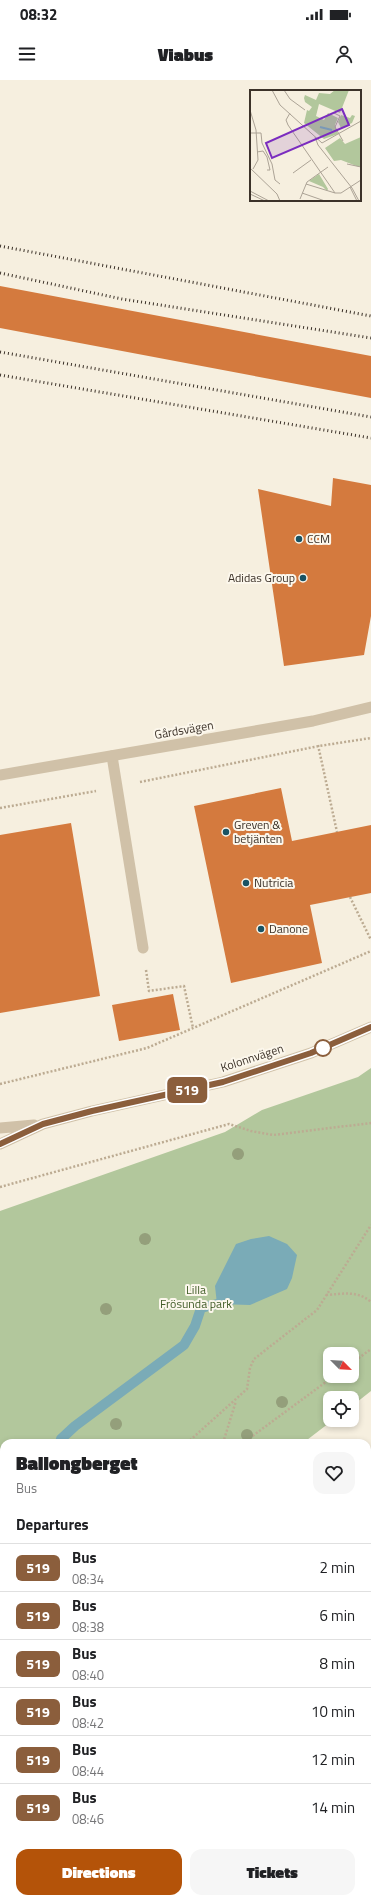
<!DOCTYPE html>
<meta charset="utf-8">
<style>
:root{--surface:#fff;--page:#f6f6f6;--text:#202124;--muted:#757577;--line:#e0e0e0;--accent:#b45309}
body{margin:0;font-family:"Titillium Web",sans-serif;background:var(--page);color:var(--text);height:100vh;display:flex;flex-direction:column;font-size:15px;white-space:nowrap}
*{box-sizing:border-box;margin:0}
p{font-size:13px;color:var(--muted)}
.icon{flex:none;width:22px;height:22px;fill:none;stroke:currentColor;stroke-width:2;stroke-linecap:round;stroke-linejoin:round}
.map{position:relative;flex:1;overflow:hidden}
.panel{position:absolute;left:0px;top:1359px;width:371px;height:464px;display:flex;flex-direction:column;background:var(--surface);border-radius:12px 12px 0 0;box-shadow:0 2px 6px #0003}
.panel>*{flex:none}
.badge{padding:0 8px;border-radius:6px;font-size:14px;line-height:26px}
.needle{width:26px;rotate:114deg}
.buttons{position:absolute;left:323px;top:1267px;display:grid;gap:8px}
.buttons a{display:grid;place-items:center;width:36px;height:36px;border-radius:8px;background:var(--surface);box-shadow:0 2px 6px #0003;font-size:20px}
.map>.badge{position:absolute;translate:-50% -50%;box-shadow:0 0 0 2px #fff}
h2{padding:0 16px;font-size:15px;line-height:36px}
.round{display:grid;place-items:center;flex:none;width:42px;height:42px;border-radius:12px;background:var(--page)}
.headline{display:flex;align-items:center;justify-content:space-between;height:68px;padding:0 16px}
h1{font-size:19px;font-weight:800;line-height:30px}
.cta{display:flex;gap:8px;margin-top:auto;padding:8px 16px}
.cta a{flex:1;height:46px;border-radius:12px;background:var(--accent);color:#fff;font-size:16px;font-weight:800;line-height:46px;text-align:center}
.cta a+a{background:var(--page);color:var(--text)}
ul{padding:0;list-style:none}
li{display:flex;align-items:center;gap:12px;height:48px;padding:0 16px;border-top:1px solid var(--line)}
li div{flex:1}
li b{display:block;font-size:15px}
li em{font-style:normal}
li .badge{min-width:44px;font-weight:700;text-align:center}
.status{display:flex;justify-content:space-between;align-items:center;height:28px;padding:0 20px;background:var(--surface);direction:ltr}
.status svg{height:11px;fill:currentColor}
header{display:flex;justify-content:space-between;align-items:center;height:52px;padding:0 16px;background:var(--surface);font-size:18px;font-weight:800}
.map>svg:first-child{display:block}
.green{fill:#b2c79c;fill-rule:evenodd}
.water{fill:#7aabb7}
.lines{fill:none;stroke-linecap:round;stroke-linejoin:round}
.stream{stroke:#7aabb7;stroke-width:10}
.building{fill:#d47a3e}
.path{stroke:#bcab92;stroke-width:2.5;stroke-dasharray:2 2;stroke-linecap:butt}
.service{stroke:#d0c1a8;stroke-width:11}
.minor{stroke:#d0c1a8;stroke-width:11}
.tertiary{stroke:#d0c1a8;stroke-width:11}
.rail{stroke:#3c3229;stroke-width:3;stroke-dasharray:1 3;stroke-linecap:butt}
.tree{fill:#949f7b}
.line-casing{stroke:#fff;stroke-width:9}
.line{stroke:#8b5e3c;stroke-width:6}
.poi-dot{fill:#195364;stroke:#fcf7ec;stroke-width:1.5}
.stop-dot{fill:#fff;stroke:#8b5e3c;stroke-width:2}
.labels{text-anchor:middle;stroke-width:4;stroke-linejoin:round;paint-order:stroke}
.poi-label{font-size:12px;fill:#3c3229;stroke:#fcf7ec;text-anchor:start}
.street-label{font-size:12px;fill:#3c3229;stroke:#fcf7ec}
.park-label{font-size:12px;fill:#435e2a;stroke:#fcf7ec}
.inset-river{fill:none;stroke:#7aabb7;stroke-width:2}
.inset-road{fill:none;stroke:#aca396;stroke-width:1}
.view{fill:#7b2cbf;fill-opacity:0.15;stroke:#7b2cbf;stroke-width:2}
.inset-edge{fill:none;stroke:#3c3229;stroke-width:2}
</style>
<div class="status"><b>08:32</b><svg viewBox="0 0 49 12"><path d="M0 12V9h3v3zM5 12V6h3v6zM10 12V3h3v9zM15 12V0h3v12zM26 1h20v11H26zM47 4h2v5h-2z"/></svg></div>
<header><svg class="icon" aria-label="menu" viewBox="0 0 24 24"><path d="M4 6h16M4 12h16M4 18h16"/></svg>Viabus<svg class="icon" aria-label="person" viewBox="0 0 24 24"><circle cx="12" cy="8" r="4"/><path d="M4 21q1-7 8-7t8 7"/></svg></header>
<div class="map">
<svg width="371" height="1823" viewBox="0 0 371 1823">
<rect width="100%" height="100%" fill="#f6efdf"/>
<!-- green -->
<path class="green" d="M 371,988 L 371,1311 L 352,1326 L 352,1318 L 330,1318 L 330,1340 L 333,1340 L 303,1363 L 4,1363 L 4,1530 L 0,1530 L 0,1131 L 225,1052 L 262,1030 L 358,997 ZM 330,1274 L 352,1274 L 352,1296 L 330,1296 Z
M 367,1457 L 371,1463 L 371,1559 L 367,1562 Z
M 0,1634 L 4,1634 L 4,1819 L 210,1819 L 206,1823 L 3,1823 L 0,1742 Z
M 371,1713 L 371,1806 L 367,1801 L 367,1716 Z"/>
<!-- water -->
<path class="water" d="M 269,1156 L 287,1164 L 297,1175 L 292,1198 L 287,1209 L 250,1225 L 217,1224 L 215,1206 L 236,1164 L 251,1159 Z"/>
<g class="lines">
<!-- stream -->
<path class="stream" d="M 60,1363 L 61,1359 L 75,1346 L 184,1265 L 195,1246 L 201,1228 L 217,1224
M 0,1430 L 4,1427"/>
</g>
<!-- building -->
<path class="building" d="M 0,206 L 371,276 L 371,318 L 0,248 Z
M 333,398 L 371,405 L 371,536 L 364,575 L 284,586 L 258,409 L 331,426 Z
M 281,708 L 292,761 L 371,745 L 371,813 L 310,825 L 322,883 L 231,903 L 194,726 Z
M 71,743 L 100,916 L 0,933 L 0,755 Z
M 173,914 L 180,950 L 119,961 L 112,925 Z"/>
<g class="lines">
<!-- path -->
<path class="path" d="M 318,665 L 337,752
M 140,702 L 319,666 L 371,658
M 0,728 L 96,711
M 350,817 L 371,860
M 146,890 L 149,911 L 184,906 L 193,948
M 0,1004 L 147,968 L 371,871
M 0,1107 L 229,1044 L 251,1051 L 273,1055 L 371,1043
M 326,1215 C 343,1214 357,1210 371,1222
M 352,1283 L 371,1269
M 187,1363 L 247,1309 L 250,1288 L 254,1279 L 317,1230 L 371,1145
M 223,1363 L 236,1321
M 243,1363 L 334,1296
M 367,1723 L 371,1720
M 350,1819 L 354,1823"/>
<!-- service -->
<path class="service" d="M 112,676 L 143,868"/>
<!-- minor -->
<path class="minor" d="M 0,695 L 313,641 L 371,627
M 0,1541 L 4,1541"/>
<!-- tertiary -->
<path class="tertiary" d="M 0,1048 L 34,1045
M 0,1064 L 43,1044 L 92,1031 L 223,1002 L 311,973 L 371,947"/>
<!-- rail -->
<path class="rail" d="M 0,166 L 371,236
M 0,193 L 122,219 L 371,258
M 0,272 L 371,337
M 0,295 L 371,358"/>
</g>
<!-- trees -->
<g class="tree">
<circle cx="238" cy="1074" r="6"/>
<circle cx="145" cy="1159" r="6"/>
<circle cx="106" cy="1229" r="6"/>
<circle cx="282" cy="1322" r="6"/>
<circle cx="116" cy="1344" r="6"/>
<circle cx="247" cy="1355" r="6"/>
</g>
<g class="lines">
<defs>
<path id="line" d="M 0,1064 L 43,1044 L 92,1031 L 223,1002 L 311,973 L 371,947"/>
</defs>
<!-- line casing -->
<use href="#line" class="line-casing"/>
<!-- line -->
<use href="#line" class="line"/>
</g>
<!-- markers -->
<g class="poi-dot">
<circle cx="299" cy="459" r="4"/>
<circle cx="303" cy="498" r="4"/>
<circle cx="226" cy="752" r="4"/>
<circle cx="246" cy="803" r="4"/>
<circle cx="261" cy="849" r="4"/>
</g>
<circle class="stop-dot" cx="323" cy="968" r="8"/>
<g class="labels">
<!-- poi labels -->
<g class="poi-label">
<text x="307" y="463">CCM</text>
<text x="295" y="502" text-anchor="end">Adidas Group</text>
<text x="234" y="749">Greven &amp;<tspan x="234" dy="14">betjänten</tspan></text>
<text x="254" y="807">Nutricia</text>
<text x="269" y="853">Danone</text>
</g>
<!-- street labels -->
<g class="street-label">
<text transform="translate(184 650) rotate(-10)" y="4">Gårdsvägen</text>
<text transform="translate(252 978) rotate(-18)" y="4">Kolonnvägen</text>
</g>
<!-- park labels -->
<g class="park-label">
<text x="196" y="1214">Lilla<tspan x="196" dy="14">Frösunda park</tspan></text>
</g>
</g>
<!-- overview -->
<g transform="translate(250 10)">
<rect width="111" height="111" fill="#f6efdf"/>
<path d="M 85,0 L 99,0 L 90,23 L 69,14 L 66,26 L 74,30 L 78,23 L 88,28 L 85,35 L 88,44 L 74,49 L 54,33 L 57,20 L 59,21 L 62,17 L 55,12 L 54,8 L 55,5 L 66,10 L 69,3 L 80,4 ZM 91,25 L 100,28 L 102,25 L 105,26 L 102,33 L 91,38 L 88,32 ZM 111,47 L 111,76 L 109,77 L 91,70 L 84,71 L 75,58 L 90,48 L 95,54 ZM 69,84 L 78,99 L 77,101 L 73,97 L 59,91 Z" fill="#b2c79c"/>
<path class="inset-river" d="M 70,37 L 82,40"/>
<path class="inset-road" d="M 22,0 L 30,15 L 72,53M 34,0 L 40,9 L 55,20M 0,20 L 6,40 L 8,70 L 3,79M 40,23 L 36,30 L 38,35 L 85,103 L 91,103 L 111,90M 84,23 L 90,26 L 85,37 L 93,51M 0,43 L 11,43 L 12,53 L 22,74 L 25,90 L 30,94M 65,47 L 68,55 L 102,98 L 109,111M 72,53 L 111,31M 7,62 L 13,61 L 17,67 L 20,80 L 17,80M 97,74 L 111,77M 0,78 L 27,104 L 30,111M 43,83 L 61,70M 56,94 L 85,103M 100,97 L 107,111M 0,101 L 19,111M 52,103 L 75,111M 0,104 L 15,111M 50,109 L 57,92 L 78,77"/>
<path class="view" d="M 92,19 L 99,35 L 22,68 L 16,53 Z"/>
<rect width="111" height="111" class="inset-edge"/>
</g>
</svg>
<div class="buttons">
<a><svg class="needle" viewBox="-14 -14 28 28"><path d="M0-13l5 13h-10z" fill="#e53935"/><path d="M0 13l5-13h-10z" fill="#757577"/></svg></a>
<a><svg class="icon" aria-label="locate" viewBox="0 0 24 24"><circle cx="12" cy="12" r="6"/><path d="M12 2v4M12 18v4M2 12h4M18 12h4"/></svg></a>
</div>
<b class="badge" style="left:187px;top:1010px;background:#8b5e3c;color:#fff">519</b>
<section class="panel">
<div class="headline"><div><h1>Ballongberget</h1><p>Bus</p></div><a class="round"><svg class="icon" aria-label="heart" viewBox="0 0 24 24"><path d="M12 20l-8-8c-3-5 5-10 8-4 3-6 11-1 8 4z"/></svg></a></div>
<h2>Departures</h2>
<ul>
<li><span class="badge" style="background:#8b5e3c;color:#fff">519</span><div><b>Bus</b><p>08:34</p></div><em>2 min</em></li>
<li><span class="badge" style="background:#8b5e3c;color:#fff">519</span><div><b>Bus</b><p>08:38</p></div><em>6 min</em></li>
<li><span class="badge" style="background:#8b5e3c;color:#fff">519</span><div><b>Bus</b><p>08:40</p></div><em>8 min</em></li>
<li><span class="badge" style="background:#8b5e3c;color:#fff">519</span><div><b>Bus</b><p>08:42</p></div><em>10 min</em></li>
<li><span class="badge" style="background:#8b5e3c;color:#fff">519</span><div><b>Bus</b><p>08:44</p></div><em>12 min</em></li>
<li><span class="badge" style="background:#8b5e3c;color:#fff">519</span><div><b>Bus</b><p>08:46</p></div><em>14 min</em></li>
</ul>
<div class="cta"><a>Directions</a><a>Tickets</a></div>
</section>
</div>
